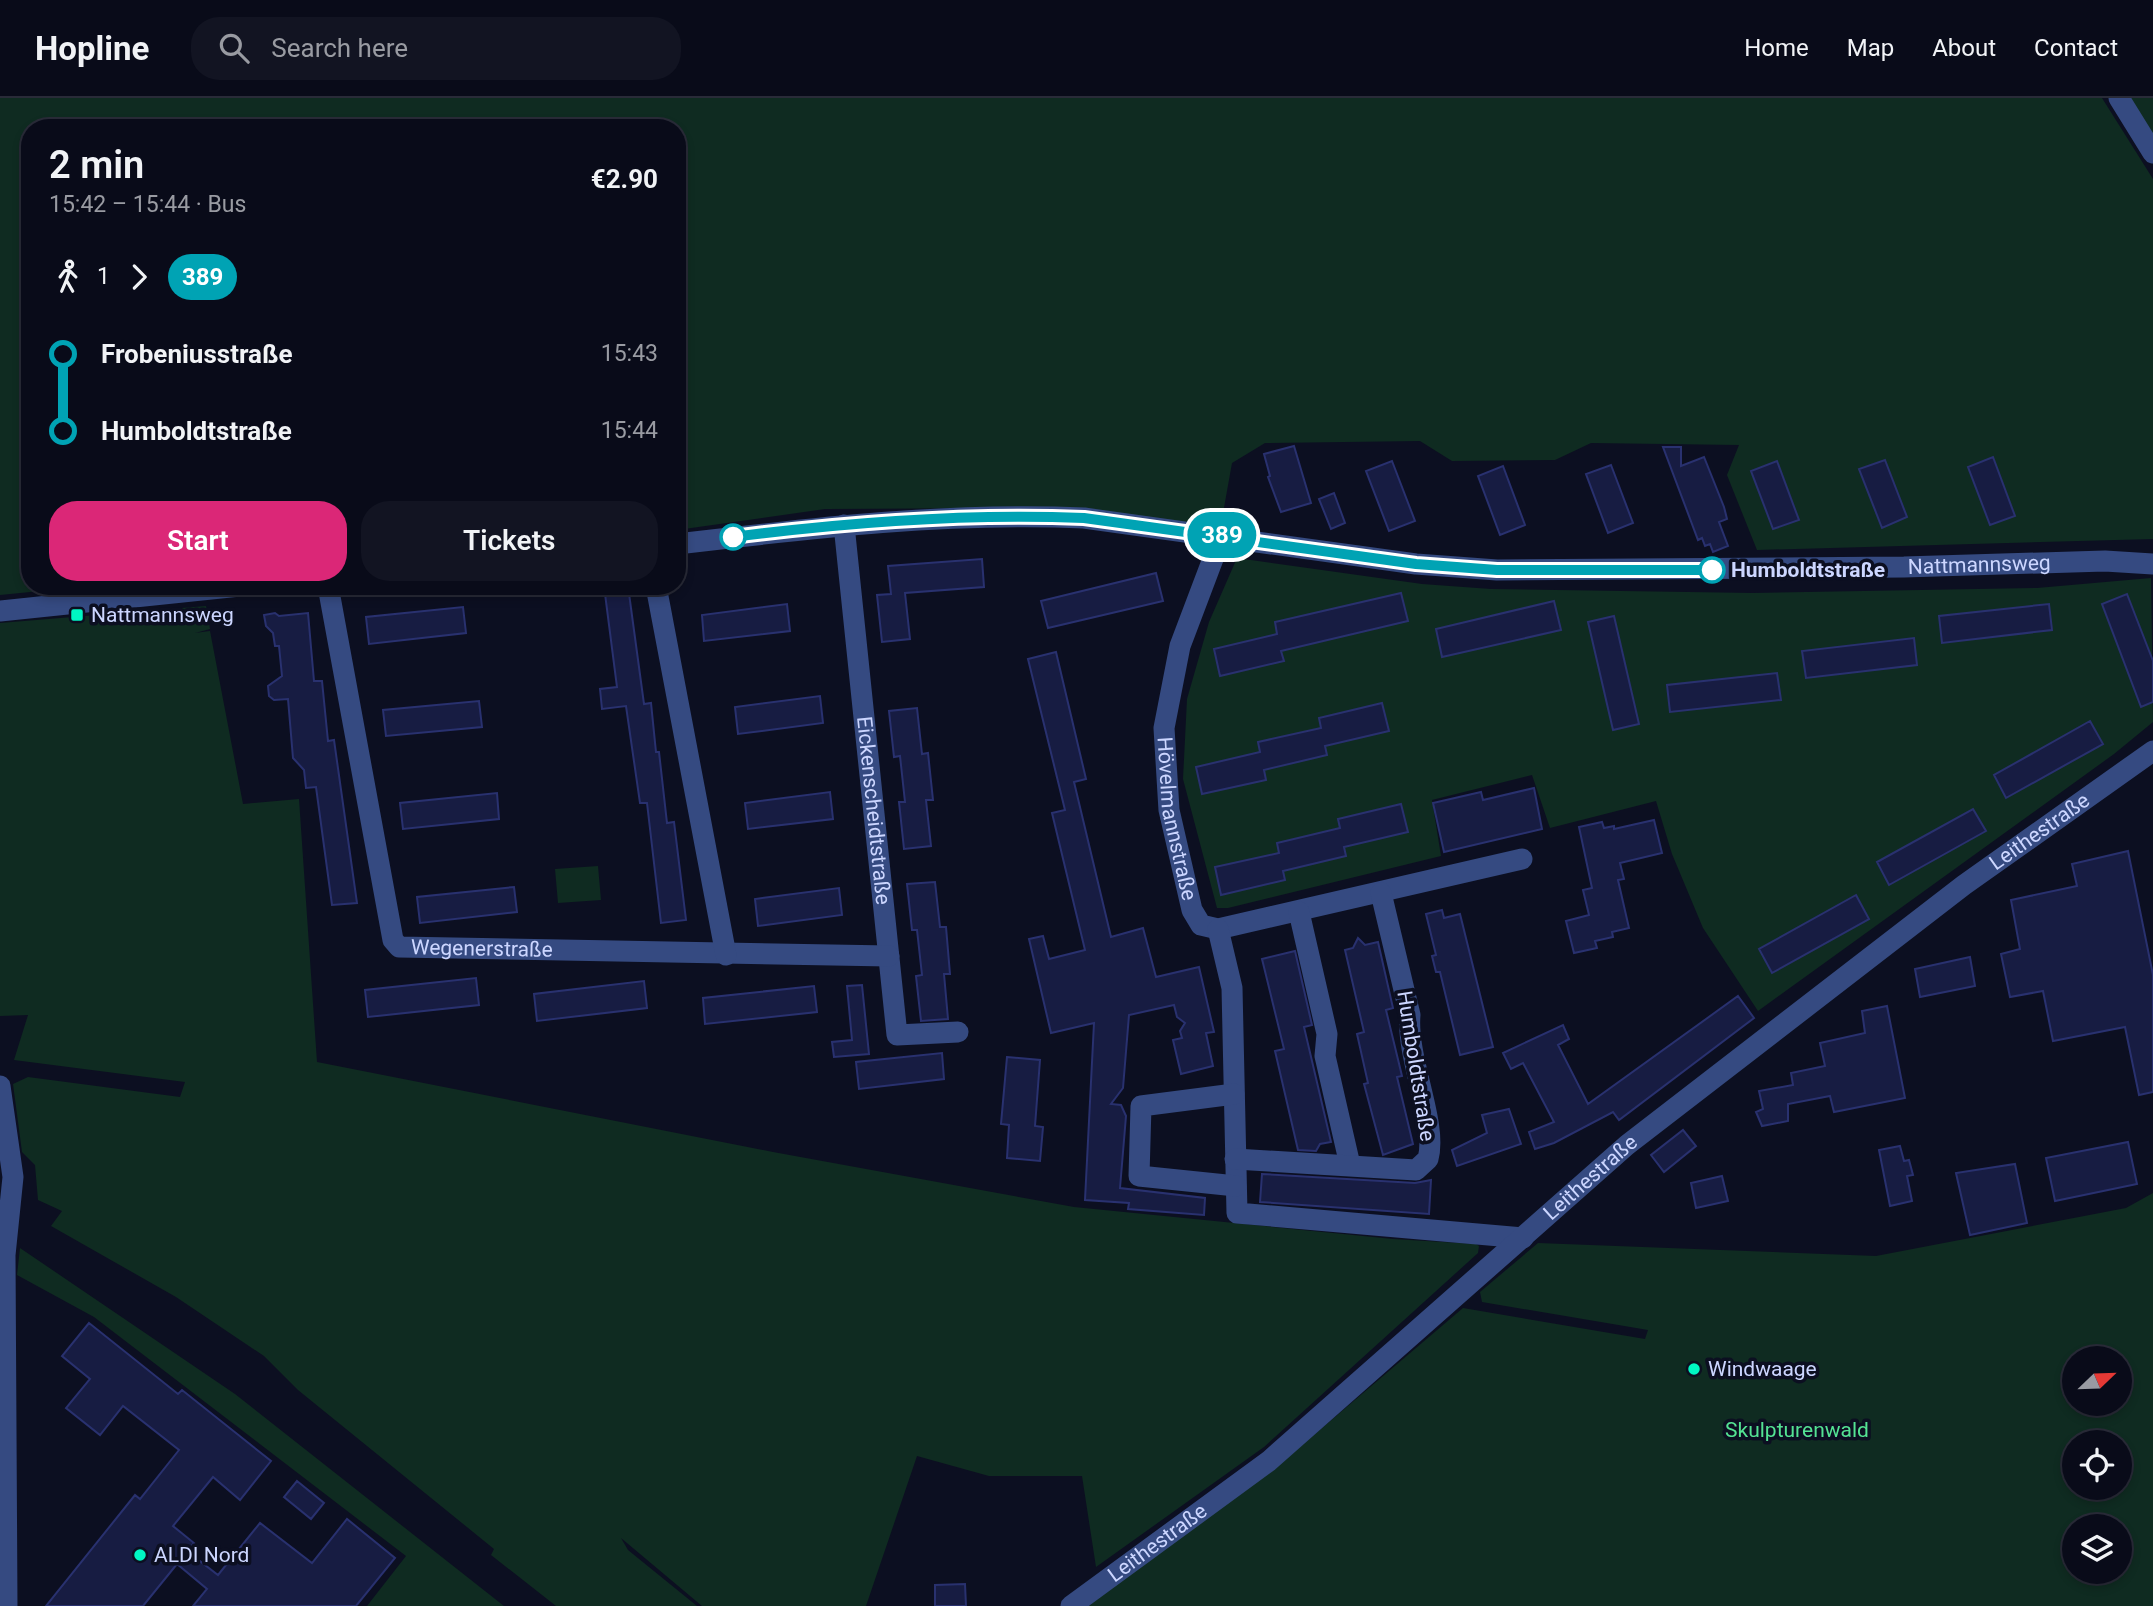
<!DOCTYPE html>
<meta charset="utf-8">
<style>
:root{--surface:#090b19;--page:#121422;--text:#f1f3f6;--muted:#999ba2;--line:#292b38;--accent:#db2777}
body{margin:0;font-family:Roboto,sans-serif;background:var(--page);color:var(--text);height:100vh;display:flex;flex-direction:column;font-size:26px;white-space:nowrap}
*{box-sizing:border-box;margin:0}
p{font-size:23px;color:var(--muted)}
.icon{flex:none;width:38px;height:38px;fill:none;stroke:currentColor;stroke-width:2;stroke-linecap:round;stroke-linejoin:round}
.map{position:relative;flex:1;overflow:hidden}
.panel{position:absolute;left:21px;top:21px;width:665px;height:476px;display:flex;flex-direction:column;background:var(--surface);border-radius:28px;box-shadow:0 4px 10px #0003,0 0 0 2px var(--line)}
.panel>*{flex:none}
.badge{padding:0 14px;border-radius:23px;font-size:24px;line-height:46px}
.needle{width:46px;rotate:67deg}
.tools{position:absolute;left:2062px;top:1248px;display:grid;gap:14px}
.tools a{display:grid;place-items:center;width:70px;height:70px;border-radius:50%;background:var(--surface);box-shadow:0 4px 10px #0003,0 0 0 2px var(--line);font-size:35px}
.map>.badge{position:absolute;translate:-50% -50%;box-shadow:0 0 0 4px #fff}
.legs{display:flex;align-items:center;gap:10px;height:77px;padding:0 28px;font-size:23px}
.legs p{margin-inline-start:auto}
.summary{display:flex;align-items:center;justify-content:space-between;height:119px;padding:0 28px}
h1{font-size:38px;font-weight:600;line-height:52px}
.action{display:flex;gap:14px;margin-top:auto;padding:14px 28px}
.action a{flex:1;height:80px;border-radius:28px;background:var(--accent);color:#fff;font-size:28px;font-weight:600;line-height:80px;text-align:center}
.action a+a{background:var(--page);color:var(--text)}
ul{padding:0 28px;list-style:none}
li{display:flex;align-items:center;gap:24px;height:77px;font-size:26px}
li i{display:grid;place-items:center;width:10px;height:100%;margin:0 9px;background:currentColor}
li i::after{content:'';width:18px;height:18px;margin:-9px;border:5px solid;border-radius:50%;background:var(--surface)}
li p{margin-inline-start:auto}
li:first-child i{background:linear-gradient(#0000 50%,currentColor 0)}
li:last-child i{background:linear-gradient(currentColor 50%,#0000 0)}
header{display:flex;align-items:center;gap:42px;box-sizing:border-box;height:98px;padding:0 35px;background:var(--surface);border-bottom:2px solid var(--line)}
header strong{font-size:33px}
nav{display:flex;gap:38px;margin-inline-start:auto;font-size:24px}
.search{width:490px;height:63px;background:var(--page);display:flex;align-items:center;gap:18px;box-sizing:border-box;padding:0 24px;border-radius:28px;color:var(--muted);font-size:26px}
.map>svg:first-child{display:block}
.green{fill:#0f2b21;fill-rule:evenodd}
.building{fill:#171c42;stroke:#29316f;stroke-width:2}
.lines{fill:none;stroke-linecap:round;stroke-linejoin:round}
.minor{stroke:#354a81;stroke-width:21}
.line-1-casing{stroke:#fff;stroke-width:16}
.line-1{stroke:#00a3b4;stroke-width:10}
.stop-1-dot{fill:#fff;stroke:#00a3b4;stroke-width:3.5}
.poi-dot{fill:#00f7c3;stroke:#0c0f21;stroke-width:2.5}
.labels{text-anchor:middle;stroke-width:7;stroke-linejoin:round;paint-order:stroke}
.street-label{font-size:21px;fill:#ccd6ff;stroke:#0c0f21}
.stop-label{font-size:21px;font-weight:bold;fill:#ccd6ff;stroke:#0c0f21;text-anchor:start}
.poi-label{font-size:21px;fill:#ccd6ff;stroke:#0c0f21;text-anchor:start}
.park-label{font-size:21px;fill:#54e393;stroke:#0c0f21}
</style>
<header>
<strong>Hopline</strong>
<div class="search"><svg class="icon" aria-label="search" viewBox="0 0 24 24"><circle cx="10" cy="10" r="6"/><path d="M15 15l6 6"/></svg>Search here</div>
<nav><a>Home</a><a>Map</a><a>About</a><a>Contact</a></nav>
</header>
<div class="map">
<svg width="2153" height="1508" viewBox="0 0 2153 1508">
<rect width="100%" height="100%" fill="#0c0f21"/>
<!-- green -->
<path class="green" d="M 0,0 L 2102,0 L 2153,81 L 2153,441 L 1757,452 L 1727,377 L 1739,347 L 1591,345 L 1555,362 L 1452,363 L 1420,343 L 1265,345 L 1232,365 L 1220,432 L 1014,410 L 825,411 L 677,432 L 677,30 L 30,30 L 30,488 L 91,488 L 0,497 Z
M 2126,0 L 2153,0 L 2153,43 Z
M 1237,460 L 1422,486 L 1491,491 L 1753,495 L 2037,490 L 2151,480 L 2153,624 L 2114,656 L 1758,913 L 1703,830 L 1672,756 L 1656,703 L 1550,730 L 1532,677 L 1432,702 L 1441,758 L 1228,810 L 1217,810 L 1183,681 L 1187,601 L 1209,524 Z
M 206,508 L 210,531 L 195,535 L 210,533 L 243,706 L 299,701 L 317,964 L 773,1054 L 1074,1109 L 1393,1141 L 1476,1146 L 1479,1148 L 1478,1155 L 1264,1349 L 1096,1469 L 1082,1378 L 989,1378 L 917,1358 L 866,1508 L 702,1508 L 621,1440 L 628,1452 L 697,1508 L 556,1508 L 491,1457 L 494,1451 L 298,1292 L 264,1258 L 176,1199 L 51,1128 L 62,1113 L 38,1102 L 35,1067 L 22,1054 L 13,986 L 28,979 L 180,999 L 185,984 L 14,962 L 28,917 L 0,918 L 0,525 Z
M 598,768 L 601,802 L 558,805 L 555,771 Z
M 2153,1095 L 2153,1508 L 1088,1508 L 1275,1370 L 1463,1210 L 1645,1241 L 1648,1232 L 1482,1204 L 1480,1194 L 1538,1145 L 1876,1158 L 2126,1110 ZM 2074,1260 L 2119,1260 L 2119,1306 L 2074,1306 ZM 2074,1344 L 2119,1344 L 2119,1390 L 2074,1390 ZM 2074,1428 L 2119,1428 L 2119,1474 L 2074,1474 Z
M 20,1150 L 235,1296 L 504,1508 L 367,1508 L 406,1458 L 94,1219 L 17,1177 Z"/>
<!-- building -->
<path class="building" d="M 1294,348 L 1311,405 L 1281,414 L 1268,379 L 1270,378 L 1264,356 Z
M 1663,349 L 1681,349 L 1681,368 L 1704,359 L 1724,409 L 1727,421 L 1719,424 L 1728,448 L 1713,454 L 1710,446 L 1705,448 L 1702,440 L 1698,442 Z
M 1993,359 L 2015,418 L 1990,427 L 1968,369 Z
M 1885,362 L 1907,419 L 1882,430 L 1859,371 Z
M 1392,363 L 1415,423 L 1389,433 L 1366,373 Z
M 1777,363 L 1799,422 L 1773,431 L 1751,373 Z
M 1611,367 L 1633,425 L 1608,435 L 1586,376 Z
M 1503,368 L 1525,427 L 1500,437 L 1478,378 Z
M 1334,395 L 1345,425 L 1331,431 L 1319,401 Z
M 982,461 L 984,489 L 905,495 L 910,541 L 882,544 L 877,497 L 891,496 L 888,468 Z
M 1156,475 L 1163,503 L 1048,530 L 1041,503 Z
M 604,488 L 628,488 L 644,606 L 651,605 L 656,654 L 659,654 L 667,725 L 674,724 L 686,822 L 661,825 L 647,705 L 640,705 L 626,608 L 602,611 L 600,591 L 617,589 Z
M 1401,495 L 1408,523 L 1281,553 L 1284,563 L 1220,578 L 1214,551 L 1277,536 L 1275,524 Z
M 2127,496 L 2153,563 L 2153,604 L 2141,609 L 2102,506 Z
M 1554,503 L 1561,532 L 1442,559 L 1436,531 Z
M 787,506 L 790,533 L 704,543 L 702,517 Z
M 2049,506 L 2052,532 L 1942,545 L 1939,518 Z
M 463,509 L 466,535 L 369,546 L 366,519 Z
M 275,515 L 279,518 L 308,515 L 314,583 L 322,583 L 328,643 L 334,642 L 357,805 L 332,807 L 316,689 L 306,690 L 304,672 L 293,660 L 288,601 L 274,602 L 269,598 L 268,588 L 282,578 L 279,548 L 275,548 L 273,535 L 266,528 L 264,517 Z
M 1614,518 L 1639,626 L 1613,632 L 1588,524 Z
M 1914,540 L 1917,567 L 1806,580 L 1802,553 Z
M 1056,554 L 1086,681 L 1074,684 L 1111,839 L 1143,830 L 1156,879 L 1199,869 L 1214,934 L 1206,935 L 1213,968 L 1181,976 L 1173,942 L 1182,940 L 1180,933 L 1185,925 L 1177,919 L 1174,907 L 1129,917 L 1123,990 L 1111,1006 L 1121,1007 L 1126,1018 L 1120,1090 L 1205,1100 L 1204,1117 L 1128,1111 L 1129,1105 L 1085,1102 L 1094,925 L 1051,935 L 1029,841 L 1043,838 L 1049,861 L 1085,852 L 1052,715 L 1065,712 L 1028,561 Z
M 1777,575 L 1781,602 L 1670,614 L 1667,587 Z
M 820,598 L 823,625 L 738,636 L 735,609 Z
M 479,603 L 482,629 L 386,638 L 383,612 Z
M 1382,605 L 1389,633 L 1325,648 L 1327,657 L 1264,672 L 1266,682 L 1202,696 L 1196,669 L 1260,654 L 1258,644 L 1321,630 L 1319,620 Z
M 917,610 L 922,656 L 928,655 L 933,702 L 926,702 L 931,748 L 904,751 L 899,704 L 905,704 L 900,658 L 894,659 L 889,613 Z
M 2090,623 L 2103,646 L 2006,700 L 1994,677 Z
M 1534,690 L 1542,731 L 1444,754 L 1433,705 L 1481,694 L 1483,702 Z
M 830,694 L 833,721 L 748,731 L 745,705 Z
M 497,695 L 499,721 L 403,731 L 400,705 Z
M 1401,706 L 1408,734 L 1344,749 L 1346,758 L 1283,773 L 1285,782 L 1221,797 L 1215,769 L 1279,755 L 1277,745 L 1340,730 L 1338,721 Z
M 1973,711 L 1986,733 L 1889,787 L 1877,764 Z
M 1654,722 L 1662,755 L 1620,765 L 1624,781 L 1618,782 L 1629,830 L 1612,834 L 1613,839 L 1595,843 L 1597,850 L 1574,855 L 1566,823 L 1589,817 L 1583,792 L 1592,790 L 1579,729 L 1602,724 L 1604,730 L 1614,728 L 1614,731 Z
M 2128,753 L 2153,877 L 2153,994 L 2139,997 L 2125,929 L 2053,943 L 2043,893 L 2010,899 L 2001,856 L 2020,851 L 2011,802 L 2077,788 L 2072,766 Z
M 935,784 L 940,829 L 946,829 L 950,876 L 944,876 L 948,921 L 921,923 L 916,878 L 922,877 L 917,832 L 912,832 L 907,786 Z
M 514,789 L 517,814 L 420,825 L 417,799 Z
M 839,790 L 842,817 L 758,828 L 755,801 Z
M 1856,797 L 1869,821 L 1772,875 L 1759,851 Z
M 1442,812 L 1444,820 L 1460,816 L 1493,949 L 1460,957 L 1440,874 L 1436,874 L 1432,858 L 1436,857 L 1426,816 Z
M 1358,840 L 1365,847 L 1378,844 L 1393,910 L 1386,912 L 1402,978 L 1397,979 L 1413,1046 L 1383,1057 L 1364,986 L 1368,985 L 1357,936 L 1364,934 L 1345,852 L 1353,850 Z
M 1295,853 L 1312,927 L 1304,929 L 1331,1044 L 1320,1046 L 1316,1053 L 1298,1052 L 1275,953 L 1284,951 L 1262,861 Z
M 1970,859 L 1975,888 L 1920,899 L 1915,871 Z
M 476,880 L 479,907 L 368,919 L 365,892 Z
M 644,883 L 647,910 L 537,923 L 534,896 Z
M 862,887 L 869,956 L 834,959 L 832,944 L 852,942 L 847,888 Z
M 814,888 L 817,914 L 705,926 L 703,900 Z
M 1738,898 L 1754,920 L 1619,1022 L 1613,1014 L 1554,1045 L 1535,1051 L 1529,1034 L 1554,1024 L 1523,965 L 1511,971 L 1503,955 L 1563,927 L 1569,941 L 1558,947 L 1588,1006 Z
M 1887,908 L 1905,1000 L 1834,1014 L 1830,998 L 1788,1006 L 1788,1023 L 1762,1028 L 1756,1014 L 1763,1011 L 1759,993 L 1793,987 L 1791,975 L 1825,968 L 1820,945 L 1865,935 L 1862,913 Z
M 942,955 L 944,981 L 859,991 L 856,964 Z
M 1007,959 L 1040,962 L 1035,1028 L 1043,1029 L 1040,1063 L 1007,1060 L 1009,1027 L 1001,1026 Z
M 1509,1011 L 1521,1046 L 1457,1068 L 1452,1052 L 1487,1035 L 1482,1017 Z
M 1683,1032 L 1696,1048 L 1664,1074 L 1651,1057 Z
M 2128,1044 L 2137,1086 L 2055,1103 L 2046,1060 Z
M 1900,1048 L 1904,1063 L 1909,1062 L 1913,1077 L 1907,1078 L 1912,1103 L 1890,1108 L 1879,1052 Z
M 2015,1066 L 2027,1125 L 1970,1137 L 1956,1075 Z
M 1262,1076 L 1415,1085 L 1431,1082 L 1429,1116 L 1260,1104 Z
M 1722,1078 L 1728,1103 L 1696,1110 L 1691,1085 Z
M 89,1225 L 178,1296 L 182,1292 L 271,1363 L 240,1402 L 213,1379 L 173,1428 L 194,1445 L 187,1453 L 218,1477 L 260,1425 L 312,1465 L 347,1421 L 395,1460 L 356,1508 L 193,1508 L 207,1491 L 177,1466 L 143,1508 L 46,1508 L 135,1397 L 140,1401 L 179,1352 L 123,1308 L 100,1337 L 66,1310 L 90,1281 L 62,1258 Z
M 297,1383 L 324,1405 L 311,1421 L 284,1399 Z
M 965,1486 L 966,1508 L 935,1508 L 935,1487 Z"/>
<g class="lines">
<!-- minor -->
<g class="minor">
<path d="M 2119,0 L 2153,55"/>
<path id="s1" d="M 844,427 L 897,937 L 958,934"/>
<path id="s2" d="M 1222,437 L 1180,548 L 1164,630 L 1169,712 L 1192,812 L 1201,827 L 1218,831 L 1522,761"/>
<path id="s3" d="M 677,446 C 813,430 947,414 1084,420 L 1416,466 L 1497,472 L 1904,469 L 2105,463 L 2153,466"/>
<path id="s4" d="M 328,488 L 393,842 L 399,849 L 889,858"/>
<path d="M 656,488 L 726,857"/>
<path d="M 0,513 L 240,488"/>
<path d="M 1299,814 L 1327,936 L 1325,958 L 1350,1067"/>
<path d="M 1218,831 L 1232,890 L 1237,1115 L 1523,1140"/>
<path d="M 0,988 L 13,1079 L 5,1157 L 7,1508"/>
<path d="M 1234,996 L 1141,1008 L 1139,1078 L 1236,1088"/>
<path d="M 1235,1061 L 1416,1072 L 1428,1061 C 1438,1025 1406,961 1410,917 L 1381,795"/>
<path id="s5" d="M 1071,1508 L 1269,1363 L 1627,1047 L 1964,787 L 2153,653"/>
</g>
</g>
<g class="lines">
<defs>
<path id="line-1" d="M 733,439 C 849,424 967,415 1084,420 L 1416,466 L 1497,472 L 1712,472"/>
</defs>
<!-- line-1 casing -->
<use href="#line-1" class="line-1-casing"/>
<!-- line-1 -->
<use href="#line-1" class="line-1"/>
</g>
<!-- markers -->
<g class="stop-1-dot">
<circle cx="733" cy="439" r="12"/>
<circle cx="1712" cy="472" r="12"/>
</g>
<g class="poi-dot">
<rect x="70" y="510" width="14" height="14" rx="3.5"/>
<circle cx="1694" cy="1271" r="7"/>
<circle cx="140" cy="1457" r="7"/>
</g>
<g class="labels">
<!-- street labels -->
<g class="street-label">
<text dy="7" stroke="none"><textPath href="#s3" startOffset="1307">Nattmannsweg</textPath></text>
<text dy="7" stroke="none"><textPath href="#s1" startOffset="287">Eickenscheidtstraße</textPath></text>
<text dy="7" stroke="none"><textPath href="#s2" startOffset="294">Hövelmannstraße</textPath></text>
<text dy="7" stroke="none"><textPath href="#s5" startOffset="1241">Leithestraße</textPath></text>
<text dy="7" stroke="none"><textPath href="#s4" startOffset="452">Wegenerstraße</textPath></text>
<text transform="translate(1416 968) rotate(81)" y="7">Humboldtstraße</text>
<text dy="7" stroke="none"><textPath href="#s5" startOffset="674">Leithestraße</textPath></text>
<text dy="7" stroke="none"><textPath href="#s5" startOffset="107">Leithestraße</textPath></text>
</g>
<!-- stop labels -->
<g class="stop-label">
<text x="1731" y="479">Humboldtstraße</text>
</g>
<!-- poi labels -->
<g class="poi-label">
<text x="91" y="524">Nattmannsweg</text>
<text x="1708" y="1278">Windwaage</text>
<text x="154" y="1464">ALDI Nord</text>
</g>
<!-- park labels -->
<g class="park-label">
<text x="1797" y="1339">Skulpturenwald</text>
</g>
</g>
</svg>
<div class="tools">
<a><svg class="needle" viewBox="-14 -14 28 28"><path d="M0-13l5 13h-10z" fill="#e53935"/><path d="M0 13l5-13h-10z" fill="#999ba2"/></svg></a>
<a><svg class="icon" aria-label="locate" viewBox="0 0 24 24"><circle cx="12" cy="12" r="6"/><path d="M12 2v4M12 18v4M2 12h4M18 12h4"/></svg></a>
<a><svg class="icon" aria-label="layers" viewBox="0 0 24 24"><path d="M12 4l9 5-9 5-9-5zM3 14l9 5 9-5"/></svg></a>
</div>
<b class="badge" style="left:1222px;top:437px;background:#00a3b4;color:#fff">389</b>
<section class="panel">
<div class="summary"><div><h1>2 min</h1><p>15:42 – 15:44 · Bus</p></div><b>€2.90</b></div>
<div class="legs"><svg class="icon" aria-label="walk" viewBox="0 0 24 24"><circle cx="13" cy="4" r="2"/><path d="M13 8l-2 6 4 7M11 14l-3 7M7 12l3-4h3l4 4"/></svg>1<svg class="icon" aria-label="forward" viewBox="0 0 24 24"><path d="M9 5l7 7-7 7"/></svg><b class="badge" style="background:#00a3b4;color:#fff">389</b></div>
<ul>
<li><i style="color:#00a3b4"></i><b>Frobeniusstraße</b><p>15:43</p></li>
<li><i style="color:#00a3b4"></i><b>Humboldtstraße</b><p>15:44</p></li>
</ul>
<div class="action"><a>Start</a><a>Tickets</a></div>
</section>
</div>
